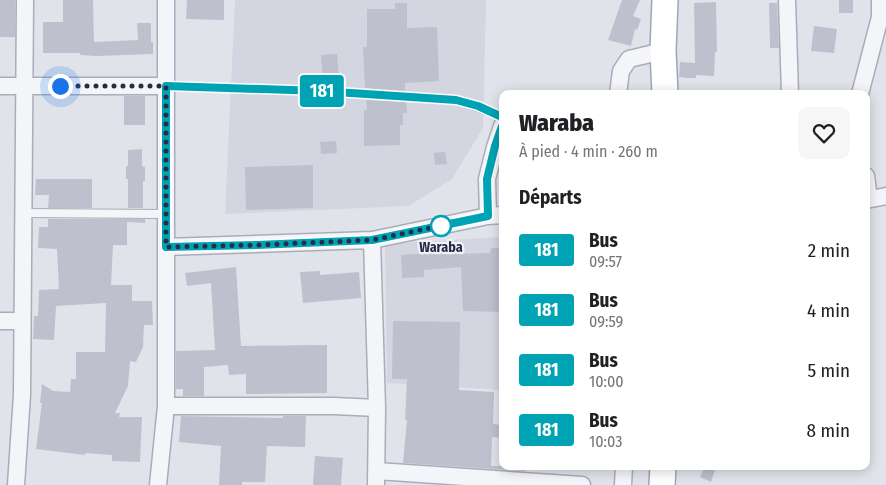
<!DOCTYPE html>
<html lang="fr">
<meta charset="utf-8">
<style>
:root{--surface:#fff;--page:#f6f6f6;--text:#202124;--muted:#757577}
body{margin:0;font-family:"Fira Sans Condensed",sans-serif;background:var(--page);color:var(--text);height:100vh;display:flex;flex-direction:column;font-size:19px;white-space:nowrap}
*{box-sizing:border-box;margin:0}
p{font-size:16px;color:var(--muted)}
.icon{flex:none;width:28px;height:28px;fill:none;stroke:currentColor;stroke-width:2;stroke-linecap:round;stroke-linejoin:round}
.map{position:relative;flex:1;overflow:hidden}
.side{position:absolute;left:499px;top:90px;width:371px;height:380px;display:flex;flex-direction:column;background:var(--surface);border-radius:10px;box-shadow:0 2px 12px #0003}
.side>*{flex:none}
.badge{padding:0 10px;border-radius:4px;font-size:18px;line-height:32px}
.you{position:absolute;width:25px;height:25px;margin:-12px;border:4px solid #fff;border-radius:50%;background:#1a73e8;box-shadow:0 0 0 8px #1a73e833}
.map>.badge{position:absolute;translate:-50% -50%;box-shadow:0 0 0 2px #fff}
h2{padding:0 20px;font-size:19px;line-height:45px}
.round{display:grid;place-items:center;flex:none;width:52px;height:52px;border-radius:10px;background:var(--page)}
.head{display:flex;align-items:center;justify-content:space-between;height:85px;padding:0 20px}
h1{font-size:24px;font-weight:800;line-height:38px}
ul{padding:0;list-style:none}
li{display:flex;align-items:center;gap:15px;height:60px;padding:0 20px}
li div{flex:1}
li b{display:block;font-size:19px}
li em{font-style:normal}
li .badge{min-width:55px;font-weight:700;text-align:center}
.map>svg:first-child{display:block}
.built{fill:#d3d5e0}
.building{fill:#bec0ce}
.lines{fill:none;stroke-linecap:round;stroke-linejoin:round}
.service-casing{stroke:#aaacb9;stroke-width:10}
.minor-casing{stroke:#aaacb9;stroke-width:19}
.primary-casing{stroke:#a0a4b7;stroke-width:28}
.service{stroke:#f4f5f9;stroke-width:8}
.minor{stroke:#f4f5f9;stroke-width:16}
.primary{stroke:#fff;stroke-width:25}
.line-casing{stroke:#fff;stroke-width:11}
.line{stroke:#00a3b4;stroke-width:8}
.walk{stroke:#282c44;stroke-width:5;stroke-dasharray:0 9}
.stop-dot{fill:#fff;stroke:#00a3b4;stroke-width:2.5}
.labels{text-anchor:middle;stroke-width:4.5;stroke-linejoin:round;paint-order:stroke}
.stop-label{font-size:14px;font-weight:bold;fill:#282c44;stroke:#f1f2f8}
</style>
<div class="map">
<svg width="886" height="485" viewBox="0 0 886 485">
<rect width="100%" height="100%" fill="#e1e3eb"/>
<!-- built -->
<path class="built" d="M 235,0 L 486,0 L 483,128 L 452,179 L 408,206 L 225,214 Z
M 502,237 L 502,390 L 387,383 L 385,244 Z"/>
<!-- building -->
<path class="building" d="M 0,0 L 15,0 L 15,37 L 0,37 Z
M 63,0 L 93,0 L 94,42 L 138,40 L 137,23 L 151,23 L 151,42 L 153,42 L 153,54 L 97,56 L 80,55 L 80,53 L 43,53 L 43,22 L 63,22 Z
M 187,0 L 224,0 L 224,20 L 186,19 Z
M 622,0 L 640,0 L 633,16 L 641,19 L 637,30 L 635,29 L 631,46 L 608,40 Z
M 839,0 L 853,0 L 853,13 L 839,13 Z
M 716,2 L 717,52 L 715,52 L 714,76 L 696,75 L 696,78 L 687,78 L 679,77 L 680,62 L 695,63 L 694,3 Z
M 395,3 L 407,3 L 407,28 L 437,27 L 439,81 L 405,83 L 405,91 L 365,88 L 363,47 L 367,47 L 367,9 L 395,9 Z
M 769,3 L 777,3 L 779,48 L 770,48 Z
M 814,26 L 837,29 L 834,53 L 811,51 Z
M 337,54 L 339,78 L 323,79 L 321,55 Z
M 124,96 L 145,96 L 145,125 L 124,125 Z
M 366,100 L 406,102 L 407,113 L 403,113 L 403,125 L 400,125 L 400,145 L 364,146 L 364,110 L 367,110 Z
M 336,141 L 337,153 L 321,154 L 320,142 Z
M 142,149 L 142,166 L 145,167 L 145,181 L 143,181 L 143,208 L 128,208 L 128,179 L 126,179 L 126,166 L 128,166 L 128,150 Z
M 445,152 L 447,164 L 435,165 L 434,153 Z
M 313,165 L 313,208 L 246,210 L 245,167 Z
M 36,179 L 92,179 L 92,208 L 48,208 L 49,195 L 35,195 Z
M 48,219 L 145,219 L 145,223 L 127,222 L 127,245 L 113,245 L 111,285 L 132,285 L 132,301 L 152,301 L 153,325 L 144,325 L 143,347 L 136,362 L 130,361 L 128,386 L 115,413 L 120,413 L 119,417 L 142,417 L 140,462 L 112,461 L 112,455 L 85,453 L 85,455 L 36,449 L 42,403 L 40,403 L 42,384 L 53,391 L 70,392 L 71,379 L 76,379 L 76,352 L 105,352 L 106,303 L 56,306 L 54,340 L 33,339 L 34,316 L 38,316 L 39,290 L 59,289 L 57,249 L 38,248 L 39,227 L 48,227 Z
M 491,248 L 502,248 L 502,312 L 463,311 L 461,267 L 424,270 L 424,277 L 402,278 L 401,255 L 455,251 L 456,254 L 490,253 Z
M 236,267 L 241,346 L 327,345 L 327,393 L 246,394 L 246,374 L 229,375 L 228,365 L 204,367 L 204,396 L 183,396 L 183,389 L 176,389 L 176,351 L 215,350 L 211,283 L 187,286 L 185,273 Z
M 320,271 L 320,275 L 359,272 L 361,298 L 303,303 L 300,272 Z
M 393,321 L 460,322 L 459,390 L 494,392 L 493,424 L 502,425 L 502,438 L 492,437 L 491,466 L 525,466 L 525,471 L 403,463 L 407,420 L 405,420 L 407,379 L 392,379 Z
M 181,416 L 283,418 L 283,416 L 306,416 L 305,447 L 267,446 L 265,482 L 242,482 L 242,485 L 219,485 L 221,446 L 179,442 Z
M 315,456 L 343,458 L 341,485 L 313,485 Z
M 705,466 L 715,470 L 711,482 L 700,477 Z"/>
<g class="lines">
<defs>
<path id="service" d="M 166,86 L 321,91 L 456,100 L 478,107 L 502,117
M 23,213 L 167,214"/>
<path id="minor" d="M 787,0 L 790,94
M 0,86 L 166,86
M 618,94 L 621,71 L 629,59 L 663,51
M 860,94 L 880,17 L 880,0
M 866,176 L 869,199
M 866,200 L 886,196
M 488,216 L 487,179 L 495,147 L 502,126
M 372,240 L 377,408 L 376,485
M 166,247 L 372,240 L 488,216 L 502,215
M 0,321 L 21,321
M 166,406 L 334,406 L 377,408
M 377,471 L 582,485
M 16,485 L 22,395 L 25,0
M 158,485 L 166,406 L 166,0
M 623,485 L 624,466"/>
<path id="primary" d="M 665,94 L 663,51 L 665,0
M 662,485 L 663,466"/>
</defs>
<!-- service casing -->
<use href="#service" class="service-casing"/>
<!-- minor casing -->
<use href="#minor" class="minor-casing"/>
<!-- primary casing -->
<use href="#primary" class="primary-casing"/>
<!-- service -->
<use href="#service" class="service"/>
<!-- minor -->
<use href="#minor" class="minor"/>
<!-- primary -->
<use href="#primary" class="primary"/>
</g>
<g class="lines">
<defs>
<path id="line" d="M 502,117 L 478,106 L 456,100 L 321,91 L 166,86 L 166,247 L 257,245 L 372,240 L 488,216 L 487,179 L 495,146 L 502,126"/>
</defs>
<!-- line casing -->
<use href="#line" class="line-casing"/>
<!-- line -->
<use href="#line" class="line"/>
<!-- walk -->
<path class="walk" d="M 60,86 L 166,86 L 166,247 L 257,245 L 372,240 L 449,224 L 441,226"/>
</g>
<!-- markers -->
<circle class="stop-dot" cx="441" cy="226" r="10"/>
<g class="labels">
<!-- stop labels -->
<g class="stop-label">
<text x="441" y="252">Waraba</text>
</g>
</g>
</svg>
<div class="you" style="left:60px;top:86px"></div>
<b class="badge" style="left:322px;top:91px;background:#00a3b4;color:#fff">181</b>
<section class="side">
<div class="head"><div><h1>Waraba</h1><p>À pied · 4 min · 260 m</p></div><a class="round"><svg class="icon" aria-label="heart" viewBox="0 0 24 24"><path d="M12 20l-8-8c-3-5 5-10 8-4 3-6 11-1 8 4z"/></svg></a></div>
<h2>Départs</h2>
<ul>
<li><span class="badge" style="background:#00a3b4;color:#fff">181</span><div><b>Bus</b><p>09:57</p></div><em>2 min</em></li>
<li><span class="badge" style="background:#00a3b4;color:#fff">181</span><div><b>Bus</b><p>09:59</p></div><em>4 min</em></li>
<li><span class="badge" style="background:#00a3b4;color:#fff">181</span><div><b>Bus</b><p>10:00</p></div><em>5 min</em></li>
<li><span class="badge" style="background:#00a3b4;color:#fff">181</span><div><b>Bus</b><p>10:03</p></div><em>8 min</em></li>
</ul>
</section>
</div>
